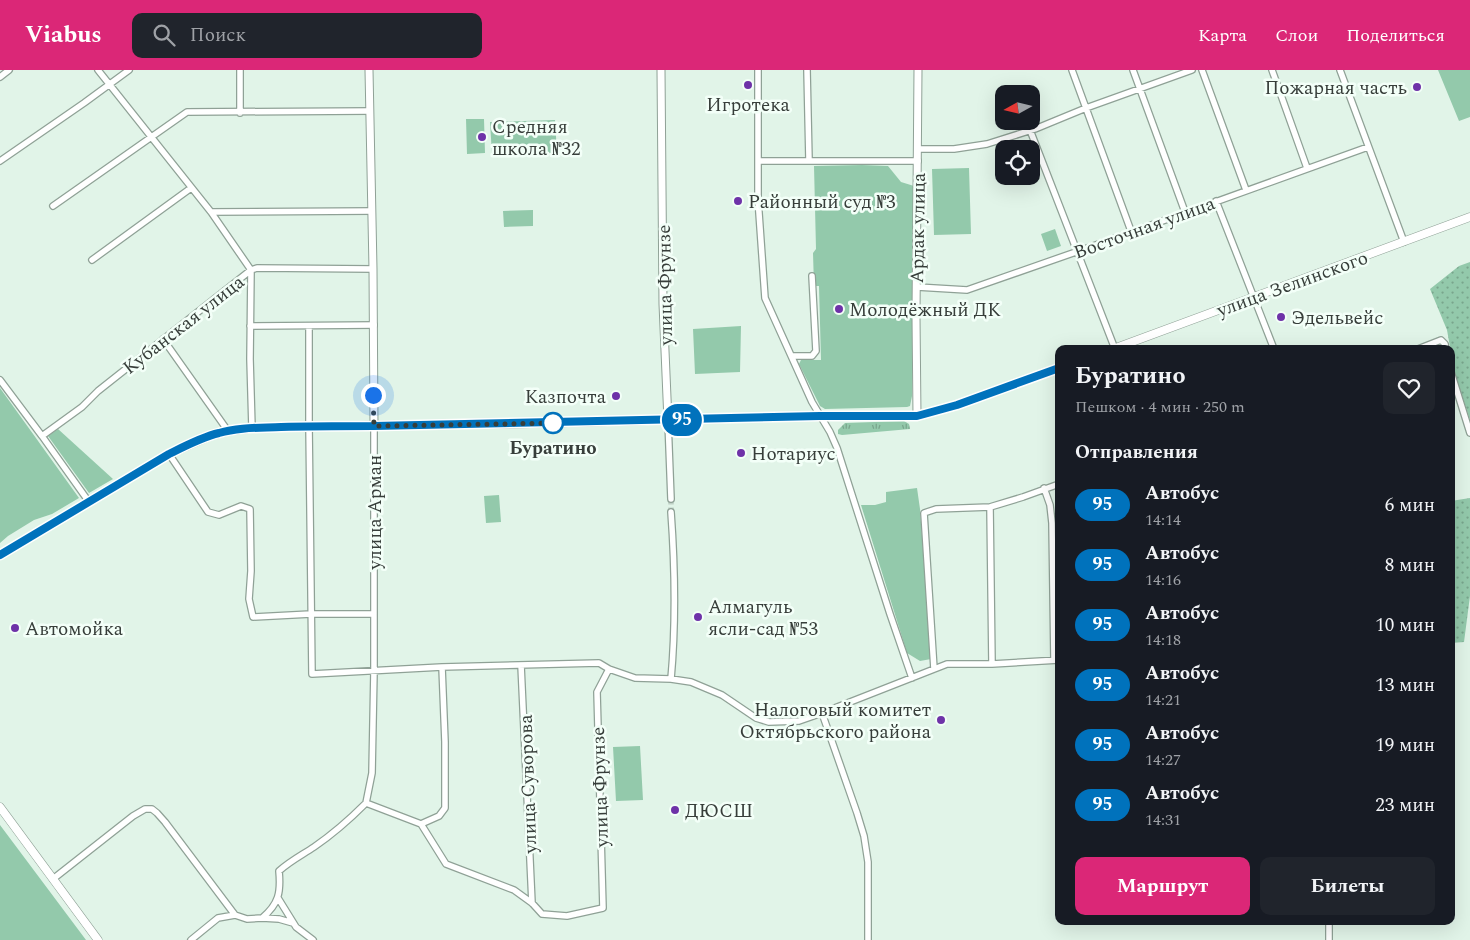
<!DOCTYPE html>
<html lang="ru">
<meta charset="utf-8">
<style>
:root{--surface:#171b24;--page:#20242c;--text:#f1f3f6;--muted:#9ea1a6;--accent:#db2777}
body{margin:0;font-family:Spectral,serif;background:var(--page);color:var(--text);height:100vh;display:flex;flex-direction:column;font-size:19px;white-space:nowrap}
*{box-sizing:border-box;margin:0}
p{font-size:16px;color:var(--muted)}
.icon{flex:none;width:28px;height:28px;fill:none;stroke:currentColor;stroke-width:2;stroke-linecap:round;stroke-linejoin:round}
.map{position:relative;flex:1;overflow:hidden}
.panel{position:absolute;left:1055px;top:275px;width:400px;height:580px;display:flex;flex-direction:column;background:var(--surface);border-radius:10px;box-shadow:0 5px 20px #0002}
.panel>*{flex:none}
.badge{padding:0 10px;border-radius:16px;font-size:18px;line-height:32px}
.needle{width:32px;rotate:262deg}
.fabs{position:absolute;left:995px;top:15px;display:grid;gap:10px}
.fabs a{display:grid;place-items:center;width:45px;height:45px;border-radius:10px;background:var(--surface);box-shadow:0 5px 20px #0002;font-size:25px}
.you{position:absolute;width:25px;height:25px;margin:-12px;border:4px solid #fff;border-radius:50%;background:#1a73e8;box-shadow:0 0 0 8px #1a73e833}
.map>.badge{position:absolute;translate:-50% -50%;box-shadow:0 0 0 2px #fff}
h2{padding:0 20px;font-size:19px;line-height:45px}
.round{display:grid;place-items:center;flex:none;width:52px;height:52px;border-radius:10px;background:var(--page)}
.head{display:flex;align-items:center;justify-content:space-between;height:85px;padding:0 20px}
h1{font-size:24px;font-weight:700;line-height:38px}
.cta{display:flex;gap:10px;margin-top:auto;padding:10px 20px}
.cta a{flex:1;height:58px;border-radius:10px;background:var(--accent);color:#fff;font-size:20px;font-weight:700;line-height:58px;text-align:center}
.cta a+a{background:var(--page);color:var(--text)}
ul{padding:0;list-style:none}
li{display:flex;align-items:center;gap:15px;height:60px;padding:0 20px}
li div{flex:1}
li b{display:block;font-size:19px}
li em{font-style:normal}
li .badge{min-width:55px;font-weight:700;text-align:center}
header{display:flex;align-items:center;gap:30px;box-sizing:border-box;height:70px;padding:0 25px;background:var(--accent);color:#fff}
header strong{font-size:24px}
nav{display:flex;gap:28px;margin-inline-start:auto;font-size:18px}
.search{width:350px;height:45px;background:var(--page);display:flex;align-items:center;gap:12px;box-sizing:border-box;padding:0 18px;border-radius:10px;color:var(--muted);font-size:19px}
.map>svg:first-child{display:block}
.grass{fill:url(#grass-tufts)}
.park{fill:#93c9ab}
.garden{fill:url(#garden-dots)}
.lines{fill:none;stroke-linecap:round;stroke-linejoin:round}
.minor-tunnel{stroke:#bfd0c5;stroke-width:5.5;stroke-dasharray:5.5 3;stroke-linecap:butt}
.minor-casing{stroke:#8fa196;stroke-width:8}
.tertiary-casing{stroke:#8fa196;stroke-width:9}
.secondary-casing{stroke:#8fa196;stroke-width:9}
.minor{stroke:#fff;stroke-width:5.5}
.tertiary{stroke:#fff;stroke-width:7}
.secondary{stroke:#fff;stroke-width:8}
.line-casing{stroke:#fff;stroke-width:11}
.line{stroke:#0072bc;stroke-width:8}
.walk{stroke:#373e3a;stroke-width:5;stroke-dasharray:0 9}
.poi-dot{fill:#6e32a8;stroke:#f3fff8;stroke-width:2}
.stop-dot{fill:#fff;stroke:#0072bc;stroke-width:2.5}
.labels{text-anchor:middle;stroke-width:5;stroke-linejoin:round;paint-order:stroke}
.poi-label{font-size:19px;fill:#373e3a;stroke:#f3fff8;text-anchor:start}
.street-label{font-size:19px;fill:#373e3a;stroke:#f3fff8}
.stop-label{font-size:19px;font-weight:bold;fill:#373e3a;stroke:#f3fff8}
</style>
<header>
<strong>Viabus</strong>
<div class="search"><svg class="icon" aria-label="search" viewBox="0 0 24 24"><circle cx="10" cy="10" r="6"/><path d="M15 15l6 6"/></svg>Поиск</div>
<nav><a>Карта</a><a>Слои</a><a>Поделиться</a></nav>
</header>
<div class="map">
<svg width="1470" height="870" viewBox="0 0 1470 870">
<defs>
<pattern id="grass-tufts" width="24" height="20" patternUnits="userSpaceOnUse" patternTransform="scale(1.25)"><rect width="24" height="20" fill="#93c9ab"/><path d="M3 7l-1-3M5 7V3M7 7l1-3M15 17l-1-3M17 17v-4M19 17l1-3" fill="none" stroke="#79a58c"/></pattern>
<pattern id="garden-dots" width="8" height="8" patternUnits="userSpaceOnUse" patternTransform="scale(1.25)"><rect width="8" height="8" fill="#93c9ab"/><path d="M2 2h.1M6 6h.1" fill="none" stroke="#79a58c" stroke-width="1.8" stroke-linecap="round"/></pattern>
</defs>
<rect width="100%" height="100%" fill="#e1f4e8"/>
<!-- grass -->
<path class="grass" d="M 904,351 L 909,354 L 910,359 L 842,365 L 838,364 L 838,360 L 845,353 Z"/>
<!-- park -->
<path class="park" d="M 1438,0 L 1470,0 L 1470,47 L 1459,51 Z
M 466,49 L 484,49 L 485,83 L 467,84 Z
M 555,50 L 557,83 L 492,85 L 490,52 Z
M 862,95 L 888,96 L 901,112 L 914,116 L 912,326 L 910,336 L 907,337 L 825,339 L 820,336 L 799,294 L 801,290 L 821,290 L 819,216 L 814,216 L 813,183 L 816,179 L 814,96 Z
M 969,98 L 971,164 L 934,165 L 932,99 Z
M 533,140 L 533,156 L 504,157 L 503,141 Z
M 1055,159 L 1061,176 L 1047,181 L 1041,164 Z
M 741,256 L 740,302 L 695,304 L 693,259 Z
M 0,318 L 79,428 L 52,444 L 34,450 L 8,466 L 0,473 Z
M 58,359 L 113,409 L 89,423 L 48,366 Z
M 917,418 L 920,439 L 931,589 L 920,591 L 907,583 L 861,435 L 875,435 L 886,432 L 886,422 Z
M 499,425 L 501,452 L 486,453 L 484,426 Z
M 640,676 L 643,730 L 616,731 L 613,677 Z
M 0,755 L 86,870 L 0,870 Z"/>
<!-- garden -->
<path class="garden" d="M 1470,192 L 1470,350 L 1455,305 L 1447,260 L 1430,219 L 1459,196 Z
M 1470,428 L 1470,526 L 1464,572 L 1451,573 L 1451,431 Z"/>
<g class="lines">
<!-- minor-tunnel -->
<path class="minor-tunnel" d="M 671,429 L 671,442"/>
<defs>
<path id="minor" d="M 98,0 L 211,142 L 372,141
M 758,0 L 758,129 L 765,228 L 812,332 L 830,362 L 837,378 L 890,544 L 912,608
M 807,0 L 809,90
M 1072,0 L 1131,161
M 1133,0 L 1185,142
M 1202,0 L 1246,120
M 1272,0 L 1307,98
M 1340,0 L 1404,172
M 0,7 L 9,0
M 240,43 L 240,0
M 1030,60 L 1115,279
M 918,79 L 954,79 L 987,74 L 1035,59 L 1086,38 L 1192,0
M 0,91 L 84,33 L 129,0
M 759,91 L 918,91
M 1216,131 L 1274,279
M 53,136 L 187,42 L 370,41
M 211,142 L 251,200 L 250,289 L 252,358
M 92,190 L 191,118
M 917,217 L 967,220 L 1093,176 L 1368,77
M 250,256 L 374,255
M 309,256 L 309,356 L 312,604 L 442,597 L 599,593 L 609,599 L 635,608 L 671,609 L 691,612 L 722,625 L 756,648 L 769,652 L 799,651 L 822,643
M 163,269 L 228,361
M 1418,279 L 1441,270 L 1445,274 L 1446,279
M 792,286 L 812,286 L 816,281 L 812,206
M 1451,302 L 1470,363
M 0,310 L 42,366 L 89,432
M 668,351 L 671,429
M 42,366 L 82,337 L 98,321 L 251,200 L 257,198 L 373,199
M 169,384 L 208,442 L 219,445 L 241,436 L 250,439 L 251,501 L 249,529 L 253,547 L 311,544 L 374,544
M 1044,418 L 1050,435 L 1052,453 L 1054,590
M 990,437 L 992,594
M 671,442 C 675,497 676,554 671,609
M 521,595 L 532,833
M 934,599 L 924,443 L 936,439 L 990,437 L 1023,427 L 1059,414
M 366,733 L 421,754 L 446,794 L 514,820 L 532,833 L 542,844 L 567,846 L 603,838 L 597,622 L 609,599
M 366,733 L 372,703 L 374,601 L 374,356
M 421,754 L 439,746 L 445,738 L 445,672 L 442,597
M 53,809 L 133,746 L 145,739 L 152,739 L 157,743 L 165,752 L 235,845
M 278,828 L 296,857 L 313,870
M 262,848 C 279,834 281,822 279,801 C 290,791 302,785 314,777 C 333,764 350,749 366,733
M 191,870 L 218,848 L 235,845 L 247,849 L 262,848 L 279,849 L 293,853
M 868,870 L 868,792 L 864,766 L 857,743 L 822,643 L 947,594 L 992,594 L 1059,590
M 1329,870 L 1329,851"/>
<path id="tertiary" d="M 369,0 L 373,199 L 374,356
M 661,0 L 663,234 L 668,351
M 917,346 L 916,246 L 918,0"/>
<path id="secondary" d="M 1113,279 L 1470,147
M 0,485 L 51,454 L 169,384 L 210,366 L 228,361 L 252,358 L 309,356 L 510,354 L 820,346 L 917,346 L 957,335 L 1059,298
M 0,737 L 98,870"/>
</defs>
<!-- minor casing -->
<use href="#minor" class="minor-casing"/>
<!-- tertiary casing -->
<use href="#tertiary" class="tertiary-casing"/>
<!-- secondary casing -->
<use href="#secondary" class="secondary-casing"/>
<!-- minor -->
<use href="#minor" class="minor"/>
<!-- tertiary -->
<use href="#tertiary" class="tertiary"/>
<!-- secondary -->
<use href="#secondary" class="secondary"/>
</g>
<g class="lines">
<defs>
<path id="line" d="M 0,485 L 169,384 C 185,376 202,367 219,363 C 239,357 260,358 281,357 C 312,356 343,356 374,356 L 820,346 L 917,346 L 957,335 L 1059,298"/>
</defs>
<!-- line casing -->
<use href="#line" class="line-casing"/>
<!-- line -->
<use href="#line" class="line"/>
<!-- walk -->
<path class="walk" d="M 373,325 L 374,356 L 559,353 L 553,353"/>
</g>
<!-- markers -->
<g class="poi-dot">
<circle cx="748" cy="15" r="5"/>
<circle cx="1417" cy="17" r="5"/>
<circle cx="482" cy="67" r="5"/>
<circle cx="738" cy="131" r="5"/>
<circle cx="839" cy="239" r="5"/>
<circle cx="1281" cy="247" r="5"/>
<circle cx="616" cy="326" r="5"/>
<circle cx="741" cy="383" r="5"/>
<circle cx="698" cy="547" r="5"/>
<circle cx="15" cy="558" r="5"/>
<circle cx="941" cy="650" r="5"/>
<circle cx="675" cy="740" r="5"/>
</g>
<circle class="stop-dot" cx="553" cy="353" r="10"/>
<g class="labels">
<!-- poi labels -->
<g class="poi-label">
<text x="1407" y="24" text-anchor="end">Пожарная часть</text>
<text x="748" y="41" text-anchor="middle">Игротека</text>
<text x="492" y="63">Средняя<tspan x="492" dy="22">школа №32</tspan></text>
<text x="748" y="138">Районный суд №3</text>
<text x="849" y="246">Молодёжный ДК</text>
<text x="1291" y="254">Эдельвейс</text>
<text x="606" y="333" text-anchor="end">Казпочта</text>
<text x="751" y="390">Нотариус</text>
<text x="708" y="543">Алмагуль<tspan x="708" dy="22">ясли-сад №53</tspan></text>
<text x="25" y="565">Автомойка</text>
<text x="931" y="646" text-anchor="end">Налоговый комитет<tspan x="931" dy="22">Октябрьского района</tspan></text>
<text x="685" y="747">ДЮСШ</text>
</g>
<!-- street labels -->
<g class="street-label">
<text transform="translate(1144 157) rotate(-20)" y="7">Восточная улица</text>
<text transform="translate(917 158) rotate(-89)" y="7">Ардак улица</text>
<text transform="translate(1292 213) rotate(-20)" y="7">улица Зелинского</text>
<text transform="translate(664 215) rotate(-91)" y="7">улица Фрунзе</text>
<text transform="translate(183 254) rotate(-38)" y="7">Кубанская улица</text>
<text transform="translate(374 442) rotate(-90)" y="7">улица Арман</text>
<text transform="translate(527 714) rotate(-92)" y="7">улица Суворова</text>
<text transform="translate(599 717) rotate(-92)" y="7">улица Фрунзе</text>
</g>
<!-- stop labels -->
<g class="stop-label">
<text x="553" y="384">Буратино</text>
</g>
</g>
</svg>
<div class="fabs">
<a><svg class="needle" viewBox="-14 -14 28 28"><path d="M0-13l5 13h-10z" fill="#e53935"/><path d="M0 13l5-13h-10z" fill="#9ea1a6"/></svg></a>
<a><svg class="icon" aria-label="locate" viewBox="0 0 24 24"><circle cx="12" cy="12" r="6"/><path d="M12 2v4M12 18v4M2 12h4M18 12h4"/></svg></a>
</div>
<div class="you" style="left:373px;top:325px"></div>
<b class="badge" style="left:682px;top:350px;background:#0072bc;color:#fff">95</b>
<section class="panel">
<div class="head"><div><h1>Буратино</h1><p>Пешком · 4 мин · 250 m</p></div><a class="round"><svg class="icon" aria-label="heart" viewBox="0 0 24 24"><path d="M12 20l-8-8c-3-5 5-10 8-4 3-6 11-1 8 4z"/></svg></a></div>
<h2>Отправления</h2>
<ul>
<li><span class="badge" style="background:#0072bc;color:#fff">95</span><div><b>Автобус</b><p>14:14</p></div><em>6 мин</em></li>
<li><span class="badge" style="background:#0072bc;color:#fff">95</span><div><b>Автобус</b><p>14:16</p></div><em>8 мин</em></li>
<li><span class="badge" style="background:#0072bc;color:#fff">95</span><div><b>Автобус</b><p>14:18</p></div><em>10 мин</em></li>
<li><span class="badge" style="background:#0072bc;color:#fff">95</span><div><b>Автобус</b><p>14:21</p></div><em>13 мин</em></li>
<li><span class="badge" style="background:#0072bc;color:#fff">95</span><div><b>Автобус</b><p>14:27</p></div><em>19 мин</em></li>
<li><span class="badge" style="background:#0072bc;color:#fff">95</span><div><b>Автобус</b><p>14:31</p></div><em>23 мин</em></li>
</ul>
<div class="cta"><a>Маршрут</a><a>Билеты</a></div>
</section>
</div>
